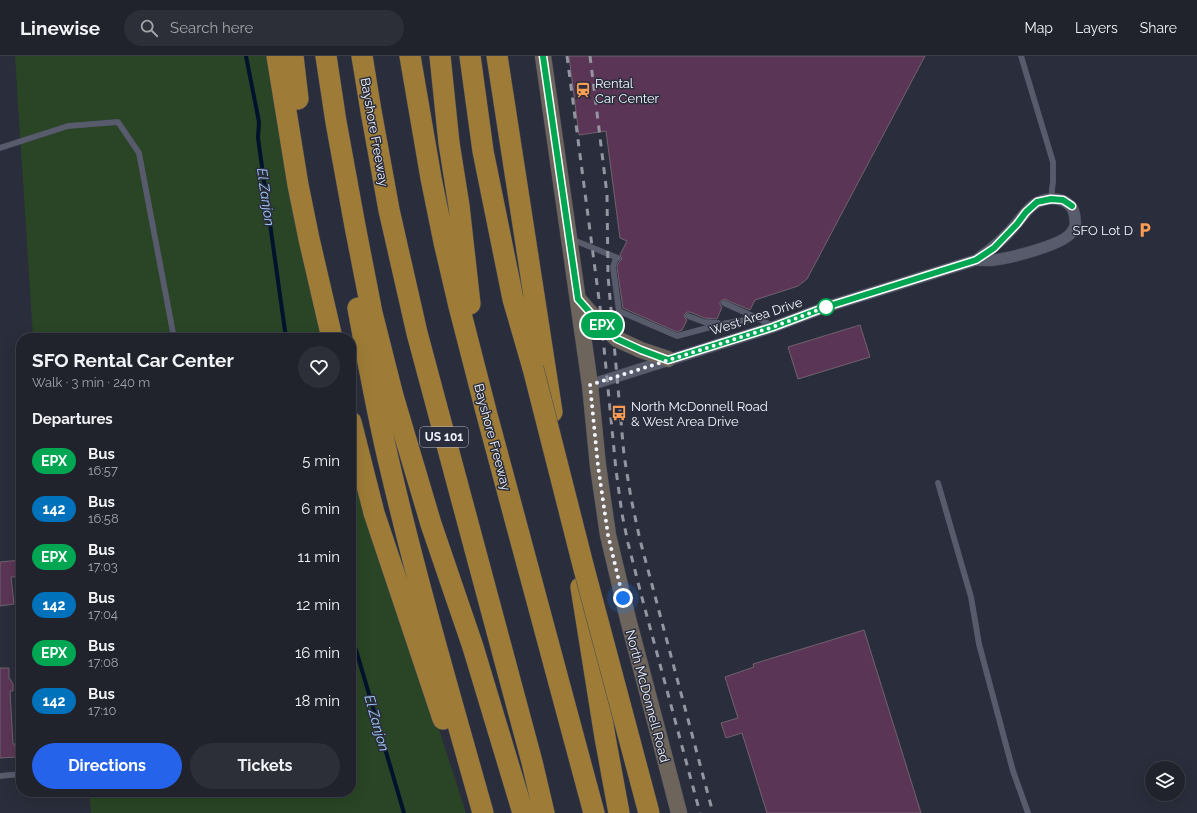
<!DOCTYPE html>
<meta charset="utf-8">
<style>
:root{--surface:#20222c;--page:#2d2f38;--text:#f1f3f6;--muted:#a2a4a9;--line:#3d3f48;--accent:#2563eb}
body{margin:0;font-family:Raleway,sans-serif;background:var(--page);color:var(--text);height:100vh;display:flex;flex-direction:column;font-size:15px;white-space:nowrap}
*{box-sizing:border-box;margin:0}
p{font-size:13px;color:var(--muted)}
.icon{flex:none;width:22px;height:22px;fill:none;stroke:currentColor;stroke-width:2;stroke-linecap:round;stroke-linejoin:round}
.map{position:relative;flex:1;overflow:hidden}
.details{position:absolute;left:16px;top:277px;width:340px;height:464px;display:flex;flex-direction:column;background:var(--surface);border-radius:16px;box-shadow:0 4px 16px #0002,0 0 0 1px var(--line)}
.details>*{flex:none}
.badge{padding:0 8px;border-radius:13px;font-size:14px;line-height:26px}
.fabs{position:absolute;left:1145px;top:705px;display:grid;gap:8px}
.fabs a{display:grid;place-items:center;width:40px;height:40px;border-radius:50%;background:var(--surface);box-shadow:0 4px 16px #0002,0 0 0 1px var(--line);font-size:20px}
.you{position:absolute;width:20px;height:20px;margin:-10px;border:3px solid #fff;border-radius:50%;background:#1a73e8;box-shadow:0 0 0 6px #1a73e833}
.map>.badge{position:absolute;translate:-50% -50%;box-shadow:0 0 0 2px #fff}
h2{padding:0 16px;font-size:15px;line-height:36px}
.round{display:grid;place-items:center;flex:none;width:42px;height:42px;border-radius:21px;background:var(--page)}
.summary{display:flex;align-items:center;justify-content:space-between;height:68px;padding:0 16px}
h1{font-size:19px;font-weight:700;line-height:30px}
.primary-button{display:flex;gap:8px;margin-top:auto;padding:8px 16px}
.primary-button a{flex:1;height:46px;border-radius:24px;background:var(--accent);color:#fff;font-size:16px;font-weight:700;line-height:46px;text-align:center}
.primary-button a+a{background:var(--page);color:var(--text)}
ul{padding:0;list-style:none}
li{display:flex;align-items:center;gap:12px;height:48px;padding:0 16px}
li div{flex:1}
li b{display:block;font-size:15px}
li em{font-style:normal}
li .badge{min-width:44px;font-weight:700;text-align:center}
header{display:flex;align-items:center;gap:24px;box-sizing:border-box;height:56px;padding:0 20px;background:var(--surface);border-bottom:1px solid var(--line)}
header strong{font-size:19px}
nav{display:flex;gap:22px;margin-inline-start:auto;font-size:14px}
.search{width:280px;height:36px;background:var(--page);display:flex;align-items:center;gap:10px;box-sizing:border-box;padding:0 14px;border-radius:22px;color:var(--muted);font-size:15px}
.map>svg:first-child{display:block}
.green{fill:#294525}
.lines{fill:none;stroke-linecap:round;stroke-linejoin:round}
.stream{stroke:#00132c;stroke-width:4}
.building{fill:#5b3555;stroke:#71626e}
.lane-casing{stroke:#484b57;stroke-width:6}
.street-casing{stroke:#484b57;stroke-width:12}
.secondary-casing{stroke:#484b57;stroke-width:17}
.highway-casing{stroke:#484b57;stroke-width:22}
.lane{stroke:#585b6c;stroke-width:5.5}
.street{stroke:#585b6c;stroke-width:11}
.secondary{stroke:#6d655c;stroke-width:16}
.highway{stroke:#9e7c37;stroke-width:21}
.rail{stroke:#9395a1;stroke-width:3;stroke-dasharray:7 7;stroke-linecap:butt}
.highway-bridge-casing{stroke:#484b57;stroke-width:22;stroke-linecap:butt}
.highway-bridge{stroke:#9e7c37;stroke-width:21}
.line-casing{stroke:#fff;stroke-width:9}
.line{stroke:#00a651;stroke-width:6}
.walk{stroke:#f2f4fe;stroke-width:4;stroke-dasharray:0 7.2}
.stop-dot{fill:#fff;stroke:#00a651;stroke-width:2}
.labels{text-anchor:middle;stroke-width:3;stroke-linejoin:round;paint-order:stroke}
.shield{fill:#2a2d3b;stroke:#b6b8c4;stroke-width:1}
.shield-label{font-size:12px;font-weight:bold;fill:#f2f4fe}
.poi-label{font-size:13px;fill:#f2f4fe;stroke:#2a2d3b;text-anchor:start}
.street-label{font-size:13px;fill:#f2f4fe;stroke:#2a2d3b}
.water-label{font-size:14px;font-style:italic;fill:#a0c9fa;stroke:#2a2d3b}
</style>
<header>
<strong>Linewise</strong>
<div class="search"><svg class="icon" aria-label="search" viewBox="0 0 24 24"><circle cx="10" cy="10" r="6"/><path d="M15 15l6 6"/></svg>Search here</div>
<nav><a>Map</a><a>Layers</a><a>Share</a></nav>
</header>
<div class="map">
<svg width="1197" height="757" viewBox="0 0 1197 757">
<rect width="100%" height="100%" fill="#2a2d3b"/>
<!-- green -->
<path class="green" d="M 15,0 L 286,0 L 333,282 L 33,282 Z
M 351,366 L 372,466 L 466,757 L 91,757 L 89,736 L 351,736 Z"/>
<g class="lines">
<!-- stream -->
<path class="stream" d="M 246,0 L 259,66 L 258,82 L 286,282
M 351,577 L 404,757"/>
</g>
<!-- building -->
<path class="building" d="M 569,0 L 925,0 L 807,223 L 798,230 L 755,244 L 750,254 L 724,243 L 720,246 L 720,249 L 722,251 L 717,263 L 705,262 L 690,256 L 687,256 L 684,259 L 685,262 L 687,264 L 682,274 L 677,276 L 623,252 L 617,211 L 619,206 L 622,203 L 620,199 L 627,185 L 620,182 L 606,75 L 579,79 Z
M 860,269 L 870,301 L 798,323 L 788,291 Z
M 21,504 L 21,520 L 11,521 L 14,548 L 0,550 L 0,506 Z
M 864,574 L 921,757 L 767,757 L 742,677 L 726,682 L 721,667 L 738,662 L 725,621 L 754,611 L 753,608 Z
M 0,612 L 9,612 L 9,623 L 10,623 L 13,628 L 13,635 L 10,635 L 13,688 L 15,688 L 16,701 L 0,702 Z"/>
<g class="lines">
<defs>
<path id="lane" d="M 1021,0 L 1053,106 L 1053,125 L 1051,143
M 0,92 L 68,70 L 118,66 L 139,97 L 174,282
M 571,183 L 618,202
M 616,202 L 613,211 L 619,255 L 677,280 L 722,268 L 757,262
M 724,247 L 757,262 L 773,270
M 688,260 L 704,266 L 718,267
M 938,427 L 971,541 L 979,588 L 1013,715 L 1028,757
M 0,720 L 21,718"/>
<path id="street" d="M 590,329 L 773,271 L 826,251 L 976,204 C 992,193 1005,182 1017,167 C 1023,160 1029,150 1038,146 C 1054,139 1074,143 1075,163 C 1076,169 1075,172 1071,177 C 1062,189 1011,202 994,204 C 989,205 982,204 976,204"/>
<path id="secondary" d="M 543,0 L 590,329 L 598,410 L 608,479 L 628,563 L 664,699 L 679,757
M 578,243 L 594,261 L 617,283 L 641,294 L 668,303"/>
<path id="highway" d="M 277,0 L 298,129 L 309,183 L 332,282
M 293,0 L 298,43
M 326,0 L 336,66 L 355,170 L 372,257 L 393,340 L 431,468 L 473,591 L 523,757
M 362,0 L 371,55 L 389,154 L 417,277 L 532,706 L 544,757
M 410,0 L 431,122 L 444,186 L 459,250 L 487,359 L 594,757
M 440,0 L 449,87 L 459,150 L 470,248
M 470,0 L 483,95 L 513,243 L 533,312
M 497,0 L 552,356
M 358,252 C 368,307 378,362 391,415 C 418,530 451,643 483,757
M 351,366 L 374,457 L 443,663
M 581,531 L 605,681 L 619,757"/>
</defs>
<!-- lane casing -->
<use href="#lane" class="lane-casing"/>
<!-- street casing -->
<use href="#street" class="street-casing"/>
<!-- secondary casing -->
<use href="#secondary" class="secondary-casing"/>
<!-- highway casing -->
<use href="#highway" class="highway-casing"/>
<!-- lane -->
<use href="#lane" class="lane"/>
<!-- street -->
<use href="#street" class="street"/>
<!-- secondary -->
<use href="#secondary" class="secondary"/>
<!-- highway -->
<use href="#highway" class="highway"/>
<!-- rail -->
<path class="rail" d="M 567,0 L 600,251 L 616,414 L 622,458 L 628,487 L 641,538 L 700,757
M 590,0 L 607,138 L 608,220 L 624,399 L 631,442 L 640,484 L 713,757"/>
<defs>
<path id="highway-bridge" d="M 533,312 L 583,509 L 649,757"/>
</defs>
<!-- highway-bridge casing -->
<use href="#highway-bridge" class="highway-bridge-casing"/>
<!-- highway-bridge -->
<use href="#highway-bridge" class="highway-bridge"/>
</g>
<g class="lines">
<defs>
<path id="line" d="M 543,0 L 578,243 L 594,261 L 617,283 L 641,294 L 668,304 L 773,271 L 826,251 L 976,204 L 994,192 L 1017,168 L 1026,156 L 1037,146 L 1051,143 L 1063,144 L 1072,150"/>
</defs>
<!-- line casing -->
<use href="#line" class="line-casing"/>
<!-- line -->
<use href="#line" class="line"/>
<!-- walk -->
<path class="walk" d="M 623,542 L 608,479 L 598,410 L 590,329 L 773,271 L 826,251"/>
</g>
<!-- icons -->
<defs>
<symbol id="station-bare" viewBox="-9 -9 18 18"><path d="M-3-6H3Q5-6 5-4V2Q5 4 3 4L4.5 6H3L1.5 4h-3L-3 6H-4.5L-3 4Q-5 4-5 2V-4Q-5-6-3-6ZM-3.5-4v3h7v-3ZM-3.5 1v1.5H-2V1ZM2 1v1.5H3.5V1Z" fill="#fc9d53" stroke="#2a2d3b" stroke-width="2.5" paint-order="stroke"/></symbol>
<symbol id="parking-bare" viewBox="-9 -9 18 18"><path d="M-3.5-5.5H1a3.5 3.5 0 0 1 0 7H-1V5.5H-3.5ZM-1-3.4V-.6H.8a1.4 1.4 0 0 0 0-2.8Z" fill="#fc9d53" stroke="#2a2d3b" stroke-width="2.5" paint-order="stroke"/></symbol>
<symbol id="bus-bare" viewBox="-9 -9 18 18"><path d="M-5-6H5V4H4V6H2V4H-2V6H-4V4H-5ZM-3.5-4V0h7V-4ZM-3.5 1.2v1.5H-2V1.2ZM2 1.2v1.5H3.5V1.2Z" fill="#fc9d53" stroke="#2a2d3b" stroke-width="2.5" paint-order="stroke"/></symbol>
</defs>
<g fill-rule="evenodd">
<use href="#station-bare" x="572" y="23" width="22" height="22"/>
<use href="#parking-bare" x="1134" y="163" width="22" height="22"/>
<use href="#bus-bare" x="608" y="346" width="22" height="22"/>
</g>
<!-- markers -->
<circle class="stop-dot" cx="826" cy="251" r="8"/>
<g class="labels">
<!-- shield labels -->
<rect class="shield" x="420" y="371" width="48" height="20" rx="3"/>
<g class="shield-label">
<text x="444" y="385">US 101</text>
</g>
<!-- poi labels -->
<g class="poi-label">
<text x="595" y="32">Rental<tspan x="595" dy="15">Car Center</tspan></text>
<text x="1133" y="179" text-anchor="end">SFO Lot D</text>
<text x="631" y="355">North McDonnell Road<tspan x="631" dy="15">&amp; West Area Drive</tspan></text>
</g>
<!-- street labels -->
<g class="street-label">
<text transform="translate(375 76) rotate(80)" y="5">Bayshore Freeway</text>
<text transform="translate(756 260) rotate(-18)" y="5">West Area Drive</text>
<text transform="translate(493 381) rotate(75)" y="5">Bayshore Freeway</text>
<text transform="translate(648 640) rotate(75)" y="5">North McDonnell Road</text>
</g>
<!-- water labels -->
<g class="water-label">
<text transform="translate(266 141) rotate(82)" y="5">El Zanjon</text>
<text transform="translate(377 667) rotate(74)" y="5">El Zanjon</text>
</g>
</g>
</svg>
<div class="fabs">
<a><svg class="icon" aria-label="layers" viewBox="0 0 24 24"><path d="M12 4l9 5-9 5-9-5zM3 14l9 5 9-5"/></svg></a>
</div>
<div class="you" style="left:623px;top:542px"></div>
<b class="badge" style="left:602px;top:269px;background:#00a651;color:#fff">EPX</b>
<section class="details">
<div class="summary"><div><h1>SFO Rental Car Center</h1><p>Walk · 3 min · 240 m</p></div><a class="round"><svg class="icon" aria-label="heart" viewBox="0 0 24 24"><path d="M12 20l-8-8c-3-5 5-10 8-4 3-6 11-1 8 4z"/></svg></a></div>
<h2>Departures</h2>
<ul>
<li><span class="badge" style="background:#00a651;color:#fff">EPX</span><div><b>Bus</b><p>16:57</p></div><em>5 min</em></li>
<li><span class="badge" style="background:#0072bc;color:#fff">142</span><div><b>Bus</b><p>16:58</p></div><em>6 min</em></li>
<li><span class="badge" style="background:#00a651;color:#fff">EPX</span><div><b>Bus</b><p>17:03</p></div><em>11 min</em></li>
<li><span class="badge" style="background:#0072bc;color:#fff">142</span><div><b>Bus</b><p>17:04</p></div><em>12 min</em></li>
<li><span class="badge" style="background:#00a651;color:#fff">EPX</span><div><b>Bus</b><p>17:08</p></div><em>16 min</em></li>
<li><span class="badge" style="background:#0072bc;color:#fff">142</span><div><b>Bus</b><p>17:10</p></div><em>18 min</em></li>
</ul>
<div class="primary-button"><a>Directions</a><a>Tickets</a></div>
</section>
</div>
